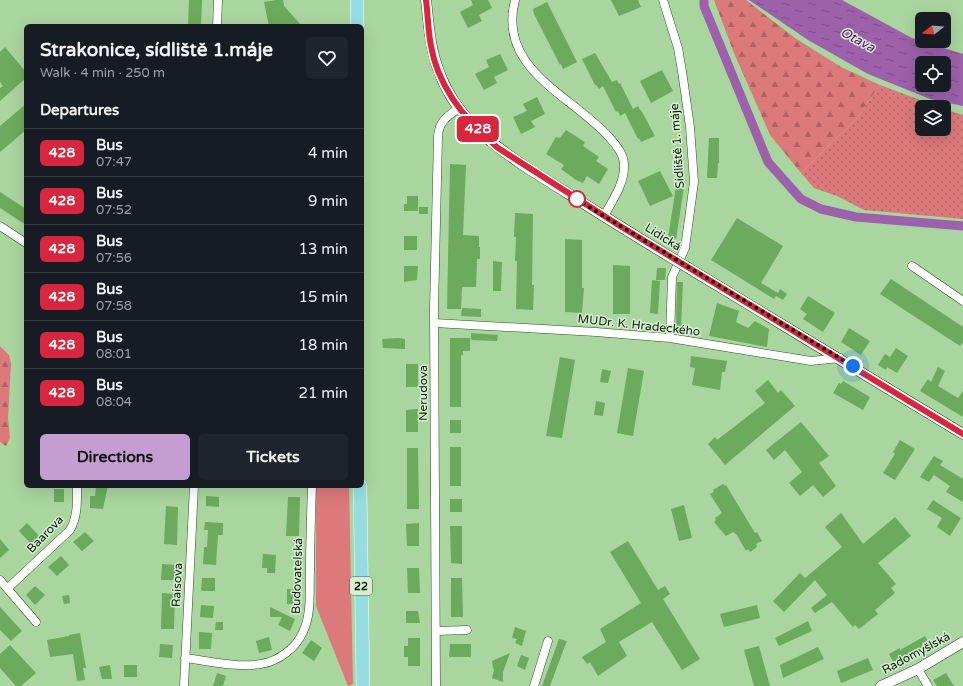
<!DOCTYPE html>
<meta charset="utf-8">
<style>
:root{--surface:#171b24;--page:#20242c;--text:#f1f3f6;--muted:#9ea1a6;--line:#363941;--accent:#c59ed1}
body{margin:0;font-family:"Varela Round",sans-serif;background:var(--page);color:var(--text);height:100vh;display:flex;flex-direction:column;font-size:15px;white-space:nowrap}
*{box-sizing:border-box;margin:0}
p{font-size:13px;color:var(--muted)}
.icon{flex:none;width:22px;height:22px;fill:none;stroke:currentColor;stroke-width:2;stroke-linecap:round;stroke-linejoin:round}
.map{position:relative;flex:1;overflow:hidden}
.details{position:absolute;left:24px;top:24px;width:340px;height:464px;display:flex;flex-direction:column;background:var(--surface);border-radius:6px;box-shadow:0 4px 16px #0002}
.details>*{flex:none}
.badge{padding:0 8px;border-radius:6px;font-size:14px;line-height:26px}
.needle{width:26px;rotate:253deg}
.controls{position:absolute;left:915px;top:12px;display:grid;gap:8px}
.controls a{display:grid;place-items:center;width:36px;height:36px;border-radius:6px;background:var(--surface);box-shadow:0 4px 16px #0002;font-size:20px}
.you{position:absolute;width:20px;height:20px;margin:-10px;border:3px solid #fff;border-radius:50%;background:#1a73e8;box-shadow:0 0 0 6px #1a73e833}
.map>.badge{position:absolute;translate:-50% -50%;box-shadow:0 0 0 2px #fff}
h2{padding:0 16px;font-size:15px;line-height:36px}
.round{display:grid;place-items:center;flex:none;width:42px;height:42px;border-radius:6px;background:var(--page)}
.headline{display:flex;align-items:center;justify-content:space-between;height:68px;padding:0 16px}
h1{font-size:19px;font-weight:700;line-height:30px}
.action{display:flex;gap:8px;margin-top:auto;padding:8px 16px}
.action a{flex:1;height:46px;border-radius:6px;background:var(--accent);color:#111;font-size:16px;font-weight:700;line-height:46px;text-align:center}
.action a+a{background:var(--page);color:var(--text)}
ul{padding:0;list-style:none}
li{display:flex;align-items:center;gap:12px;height:48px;padding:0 16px;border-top:1px solid var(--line)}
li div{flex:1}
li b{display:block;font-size:15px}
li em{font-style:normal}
li .badge{min-width:44px;font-weight:700;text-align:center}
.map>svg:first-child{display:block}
.grass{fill:#dc797b}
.forest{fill:url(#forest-firs)}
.park{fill:url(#park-dots)}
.water{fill:url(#water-ripples);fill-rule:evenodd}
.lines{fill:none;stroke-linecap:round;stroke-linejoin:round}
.canal{stroke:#9c61aa;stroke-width:9}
.building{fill:#6caa5d}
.minor-casing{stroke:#2a5120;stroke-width:9}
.tertiary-casing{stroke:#2a5120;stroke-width:11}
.primary-casing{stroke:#fff;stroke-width:14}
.minor{stroke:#fff;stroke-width:8}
.tertiary{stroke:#fff;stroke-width:10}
.primary{stroke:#95dde0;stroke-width:13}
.tertiary-bridge-casing{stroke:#2a5120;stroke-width:11;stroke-linecap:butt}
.tertiary-bridge{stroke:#fff;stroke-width:10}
.line-casing{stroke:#fff;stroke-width:9}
.line{stroke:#d7263d;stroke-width:6}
.walk{stroke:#0a1b07;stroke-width:4;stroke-dasharray:0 7.2}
.stop-dot{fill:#fff;stroke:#d7263d;stroke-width:2}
.labels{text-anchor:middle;stroke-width:3;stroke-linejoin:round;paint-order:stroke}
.shield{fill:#d8efd3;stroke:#485b44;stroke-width:1}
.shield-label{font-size:11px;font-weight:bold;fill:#0a1b07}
.street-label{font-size:12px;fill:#0a1b07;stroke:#d8efd3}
.water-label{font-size:13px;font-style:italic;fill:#5b0d6c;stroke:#d8efd3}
</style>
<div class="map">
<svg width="963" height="686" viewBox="0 0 963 686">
<defs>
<pattern id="forest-firs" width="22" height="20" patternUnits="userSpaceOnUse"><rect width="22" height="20" fill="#dc797b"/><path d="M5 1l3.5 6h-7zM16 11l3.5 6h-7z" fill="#b16263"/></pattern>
<pattern id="park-dots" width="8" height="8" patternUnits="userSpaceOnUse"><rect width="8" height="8" fill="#dc797b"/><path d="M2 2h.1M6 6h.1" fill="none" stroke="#b16263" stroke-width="1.8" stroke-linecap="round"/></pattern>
<pattern id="water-ripples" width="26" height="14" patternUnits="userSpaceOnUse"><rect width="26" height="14" fill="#9c61aa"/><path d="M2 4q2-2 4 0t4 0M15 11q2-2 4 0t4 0" fill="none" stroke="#7d4f88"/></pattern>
</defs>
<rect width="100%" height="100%" fill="#a9d59e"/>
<!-- grass -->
<path class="grass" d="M 316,486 L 349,486 L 353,684 L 348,686 L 316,606 Z"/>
<!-- forest -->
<path class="forest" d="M 714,0 L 746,0 L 795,38 L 841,67 L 880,85 L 857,118 L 801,173 L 770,135 L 734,53 Z
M 0,346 L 9,355 L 11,364 L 8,418 L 10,438 L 6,446 L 0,442 Z"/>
<!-- park -->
<path class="park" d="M 880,85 L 939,107 L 922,107 L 922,129 L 944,129 L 944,109 L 963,115 L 963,219 L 864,210 L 837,196 L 814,188 L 801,173 L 857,118 Z"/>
<!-- water -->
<path class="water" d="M 749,0 L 842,0 L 912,38 L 963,54 L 963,106 L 930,99 L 868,74 L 808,40 ZM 922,63 L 944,63 L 944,85 L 922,85 Z"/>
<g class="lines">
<!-- canal -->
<path class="canal" d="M 704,0 L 704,6 L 768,162 L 801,199 L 821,209 L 856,217 L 963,226"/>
</g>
<!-- building -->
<path class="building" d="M 189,0 L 202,0 L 201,26 L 188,26 Z
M 276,0 L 283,0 L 284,6 L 302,26 L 269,26 L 264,2 Z
M 471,0 L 488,0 L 492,8 L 479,15 L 482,21 L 468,28 L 460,12 L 473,5 Z
M 611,0 L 638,0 L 641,7 L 619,16 Z
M 547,2 L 577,62 L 563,69 L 561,64 L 560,65 L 534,14 L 533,9 Z
M 5,47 L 26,72 L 26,78 L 0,101 L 0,88 L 3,86 L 0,82 L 0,52 Z
M 595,53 L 612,82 L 617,80 L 619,84 L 620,83 L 633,109 L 638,106 L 640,110 L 641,110 L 655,136 L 641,142 L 639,138 L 638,139 L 625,113 L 620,116 L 618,111 L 616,112 L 603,86 L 599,89 L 596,85 L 595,85 L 582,59 Z
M 500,54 L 508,70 L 494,77 L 497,83 L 484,90 L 475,74 L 489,67 L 486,60 Z
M 662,70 L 673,91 L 651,103 L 640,81 Z
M 537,97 L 545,114 L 531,121 L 535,127 L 521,134 L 513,117 L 527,111 L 523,104 Z
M 26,104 L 26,130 L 0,152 L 0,126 Z
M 566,130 L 585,142 L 583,146 L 599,157 L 596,161 L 608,169 L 599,184 L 587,176 L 583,183 L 576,180 L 561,169 L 564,165 L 546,154 L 556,137 L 560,138 Z
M 709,138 L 719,138 L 719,163 L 718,163 L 717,178 L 707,178 Z
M 450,164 L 466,165 L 463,235 L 479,236 L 479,247 L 480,247 L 480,259 L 477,259 L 476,287 L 462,287 L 461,309 L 447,309 Z
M 660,171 L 673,196 L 650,206 L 638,181 Z
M 677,180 L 685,181 L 676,239 L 668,238 Z
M 0,192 L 26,209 L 26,225 L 0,208 Z
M 407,196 L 418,196 L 418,211 L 404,211 L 404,204 L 407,204 Z
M 419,207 L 428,207 L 428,214 L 419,214 Z
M 515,213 L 533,214 L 532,285 L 534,285 L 533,310 L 516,309 L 517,261 L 515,261 L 516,237 L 514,237 Z
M 737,218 L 783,246 L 761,283 L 778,293 L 780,289 L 787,294 L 783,300 L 776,296 L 774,299 L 711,260 Z
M 404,236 L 417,236 L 417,250 L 404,250 Z
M 565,239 L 582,240 L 582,288 L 584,288 L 582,313 L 565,312 Z
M 493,261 L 502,262 L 501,291 L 493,291 Z
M 613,265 L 630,266 L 630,314 L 613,314 Z
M 404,266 L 418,266 L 417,280 L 404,282 Z
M 657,268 L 666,268 L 665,280 L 656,280 Z
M 891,279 L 963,327 L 963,342 L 960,346 L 880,294 Z
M 652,280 L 660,281 L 658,314 L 650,313 Z
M 677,282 L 683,282 L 681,327 L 676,327 Z
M 808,296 L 835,313 L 823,332 L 803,319 L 807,314 L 800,309 Z
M 717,303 L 739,311 L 736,322 L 748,328 L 755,321 L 769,329 L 767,347 L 709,336 Z
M 462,308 L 481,309 L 481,317 L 461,316 Z
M 849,328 L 870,341 L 861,355 L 841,342 Z
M 471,333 L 498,335 L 497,341 L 471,340 Z
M 398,338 L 405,339 L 405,349 L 383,348 L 382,339 Z
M 450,338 L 470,338 L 470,351 L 463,351 L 463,355 L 461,355 L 461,407 L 450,407 Z
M 896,348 L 908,356 L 897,373 L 887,367 L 886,370 L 878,365 L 885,354 L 890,357 Z
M 691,356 L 727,361 L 725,372 L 722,372 L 720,390 L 692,385 L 695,368 L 690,367 Z
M 560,357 L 575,360 L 562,438 L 546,436 Z
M 406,364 L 418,364 L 418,387 L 406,387 Z
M 938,367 L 945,371 L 938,386 L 958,398 L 963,391 L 963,417 L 920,391 L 928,379 L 931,382 Z
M 628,368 L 644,371 L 633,436 L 617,433 Z
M 602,369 L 611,371 L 608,383 L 600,382 Z
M 768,380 L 778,393 L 781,390 L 795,406 L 725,465 L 708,444 L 715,437 L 717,440 L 765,403 L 755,391 Z
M 843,381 L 870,397 L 863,410 L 833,393 L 839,383 L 841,384 Z
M 596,401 L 605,403 L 603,416 L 594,415 Z
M 418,409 L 418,432 L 406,432 L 406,410 Z
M 450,420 L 461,420 L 461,433 L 450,433 Z
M 801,422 L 829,456 L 819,463 L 836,486 L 823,497 L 813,485 L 800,496 L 789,483 L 802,472 L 785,450 L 774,460 L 766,450 Z
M 900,440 L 915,449 L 895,480 L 883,473 L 895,454 L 893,452 Z
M 450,447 L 461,447 L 461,486 L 450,486 Z
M 407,448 L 418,448 L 419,509 L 407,509 Z
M 934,456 L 943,461 L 940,465 L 963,479 L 963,502 L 946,492 L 950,486 L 934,475 L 929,482 L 920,477 Z
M 723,484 L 725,486 L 726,485 L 755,533 L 757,532 L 762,541 L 756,544 L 757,547 L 750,552 L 748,549 L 746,551 L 737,535 L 733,532 L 726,536 L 714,522 L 716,520 L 715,518 L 722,513 L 710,494 L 714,492 L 713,490 Z
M 96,486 L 108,486 L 103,509 L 90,508 L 90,496 L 95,496 Z
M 54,489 L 64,489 L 64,502 L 54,502 Z
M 206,496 L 219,497 L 219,507 L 206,506 Z
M 288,497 L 300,497 L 299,536 L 286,536 Z
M 450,499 L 462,499 L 462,512 L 450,512 Z
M 933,500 L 961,518 L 950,536 L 937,527 L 942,518 L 927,509 Z
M 684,505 L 692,538 L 679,541 L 671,509 Z
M 166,506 L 178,507 L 177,545 L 164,544 Z
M 841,513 L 863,544 L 895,517 L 911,536 L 878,563 L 896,584 L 891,588 L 895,593 L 875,610 L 878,614 L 859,629 L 855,625 L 853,627 L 832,602 L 815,613 L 811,608 L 827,595 L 815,580 L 784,612 L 773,601 L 800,573 L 805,578 L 842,547 L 825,527 Z
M 205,522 L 223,523 L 223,535 L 218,535 L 216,565 L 203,564 L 204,547 L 207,547 L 208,530 L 204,530 Z
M 27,523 L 41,538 L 34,544 L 31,544 L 19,531 Z
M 419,523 L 419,546 L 407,546 L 406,524 Z
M 450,526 L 462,526 L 462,564 L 451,563 Z
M 85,532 L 94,541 L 82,551 L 73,542 Z
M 0,539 L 9,550 L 0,558 Z
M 628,541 L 658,590 L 665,586 L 670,594 L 663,599 L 700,659 L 682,670 L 652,622 L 619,642 L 627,656 L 598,676 L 590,662 L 587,664 L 582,657 L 606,642 L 600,629 L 641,603 L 610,552 Z
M 263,554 L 276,555 L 275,573 L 267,573 L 267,568 L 262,568 Z
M 61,556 L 69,565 L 57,576 L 48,567 Z
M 162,564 L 176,565 L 175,580 L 161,580 Z
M 407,568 L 419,568 L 420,593 L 408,593 Z
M 202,578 L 215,578 L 215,591 L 201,591 Z
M 451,578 L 462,578 L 463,617 L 451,617 Z
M 35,586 L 45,595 L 35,605 L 26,595 Z
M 287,589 L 298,590 L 298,604 L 287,604 Z
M 162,593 L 175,594 L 174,629 L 161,629 Z
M 69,595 L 70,603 L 64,604 L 62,596 Z
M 201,605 L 214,606 L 213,618 L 200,617 Z
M 757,605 L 760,618 L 724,627 L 720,614 Z
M 0,607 L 22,631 L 11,641 L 0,630 Z
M 270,607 L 295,619 L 290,631 L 278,625 L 282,617 L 270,617 Z
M 406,611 L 418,611 L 420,623 L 406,623 Z
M 808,621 L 812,631 L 779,646 L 775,638 Z
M 216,622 L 223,622 L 223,630 L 215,630 Z
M 515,627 L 526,631 L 522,646 L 515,643 L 517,639 L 512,638 Z
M 199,632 L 212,633 L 211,649 L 199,649 Z
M 80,633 L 86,668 L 83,668 L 85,680 L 77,681 L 73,654 L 50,657 L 47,640 L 69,636 L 69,635 Z
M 925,636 L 932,648 L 896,667 L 889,654 L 900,648 L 900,650 Z
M 269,637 L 272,650 L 259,653 L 256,641 Z
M 408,638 L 420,638 L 420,666 L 408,666 L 408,657 L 404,657 L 404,646 L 408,646 Z
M 559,639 L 567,641 L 563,651 L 550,686 L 542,686 Z
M 311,640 L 322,648 L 314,661 L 302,653 Z
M 160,644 L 173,645 L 172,658 L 159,657 Z
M 450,644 L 471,644 L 471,657 L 449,657 Z
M 10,645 L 36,673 L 21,686 L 16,686 L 0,668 L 0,654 Z
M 759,646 L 770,686 L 754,686 L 744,650 Z
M 818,647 L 824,659 L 783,678 L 780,665 Z
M 510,653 L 503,672 L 503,682 L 492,678 L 494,670 L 493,668 L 492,661 Z
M 521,655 L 529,658 L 525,670 L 517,666 Z
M 868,658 L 873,670 L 841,683 L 837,671 Z
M 110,665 L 112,679 L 102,679 L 99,667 Z
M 124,665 L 137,665 L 137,677 L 124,677 Z
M 217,673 L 226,676 L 223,686 L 213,686 Z
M 946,673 L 954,686 L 937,686 L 933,680 Z"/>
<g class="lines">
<defs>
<path id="minor" d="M 515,0 C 497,69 571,95 609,137 C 616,145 624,154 624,165 C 625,183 612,201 604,216
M 663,0 L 678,48 L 682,71 L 690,127 L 694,182 L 685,248 L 672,277 L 670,338
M 217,26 L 218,0
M 0,226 L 26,243
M 912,266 L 963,301
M 434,323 L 596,332 L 670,338 L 811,361 L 840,358
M 0,580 L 36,622
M 8,588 L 70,530 C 78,516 77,501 77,486
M 436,631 L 467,630
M 185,658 C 209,661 237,668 261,664 C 279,661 296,648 303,632 C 312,613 309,591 310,572 C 310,543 311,515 312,486
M 918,669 L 928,686
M 184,686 L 194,486
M 436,686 L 434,309 L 438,136 C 439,121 448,116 459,108
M 534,686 L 548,641"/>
<path id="tertiary" d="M 426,0 C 429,26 430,50 440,74 C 461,130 516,161 564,191 C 595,211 626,230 657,249
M 700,275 L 963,434
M 881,686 L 918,669 L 963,642"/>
<path id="primary" d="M 357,0 L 357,26
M 360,486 L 363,686"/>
</defs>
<!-- minor casing -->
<use href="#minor" class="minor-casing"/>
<!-- tertiary casing -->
<use href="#tertiary" class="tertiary-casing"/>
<!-- primary casing -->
<use href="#primary" class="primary-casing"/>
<!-- minor -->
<use href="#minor" class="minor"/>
<!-- tertiary -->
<use href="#tertiary" class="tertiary"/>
<!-- primary -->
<use href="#primary" class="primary"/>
<defs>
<path id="tertiary-bridge" d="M 657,249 L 700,275"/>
</defs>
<!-- tertiary-bridge casing -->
<use href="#tertiary-bridge" class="tertiary-bridge-casing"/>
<!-- tertiary-bridge -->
<use href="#tertiary-bridge" class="tertiary-bridge"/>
</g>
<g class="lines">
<defs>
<path id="line" d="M 426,0 C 428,15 428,31 431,46 C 438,87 467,122 498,148 L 620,226 L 963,434"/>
</defs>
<!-- line casing -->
<use href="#line" class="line-casing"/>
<!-- line -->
<use href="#line" class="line"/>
<!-- walk -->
<path class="walk" d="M 577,199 L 574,198 L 853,366"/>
</g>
<!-- markers -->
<circle class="stop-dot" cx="577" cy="199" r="8"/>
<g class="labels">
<!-- shield labels -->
<rect class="shield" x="350" y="577" width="22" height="18" rx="3"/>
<g class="shield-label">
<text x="361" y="590">22</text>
</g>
<!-- street labels -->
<g class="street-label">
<text transform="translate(677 146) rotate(-94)" y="4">Sídliště 1. máje</text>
<text transform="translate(663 237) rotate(32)" y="4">Lidická</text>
<text transform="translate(639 325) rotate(6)" y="4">MUDr. K. Hradeckého</text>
<text transform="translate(423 393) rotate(-90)" y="4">Nerudova</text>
<text transform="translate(45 534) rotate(-46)" y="4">Baarova</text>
<text transform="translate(297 576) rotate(-88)" y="4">Budovatelská</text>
<text transform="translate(177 585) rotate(-87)" y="4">Raisova</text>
<text transform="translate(916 653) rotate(-28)" y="4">Radomyšlská</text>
</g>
<!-- water labels -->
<g class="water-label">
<text transform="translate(858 39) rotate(28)" y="5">Otava</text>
</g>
</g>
</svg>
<div class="controls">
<a><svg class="needle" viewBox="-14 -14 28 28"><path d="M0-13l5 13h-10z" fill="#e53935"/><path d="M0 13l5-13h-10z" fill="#9ea1a6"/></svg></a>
<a><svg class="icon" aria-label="locate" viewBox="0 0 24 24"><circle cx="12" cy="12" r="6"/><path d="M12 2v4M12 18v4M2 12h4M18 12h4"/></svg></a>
<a><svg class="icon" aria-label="layers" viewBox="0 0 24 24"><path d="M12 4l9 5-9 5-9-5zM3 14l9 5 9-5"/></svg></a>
</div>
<div class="you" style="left:853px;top:366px"></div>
<b class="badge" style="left:478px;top:129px;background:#d7263d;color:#fff">428</b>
<section class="details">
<div class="headline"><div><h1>Strakonice, sídliště 1.máje</h1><p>Walk · 4 min · 250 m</p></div><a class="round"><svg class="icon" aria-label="heart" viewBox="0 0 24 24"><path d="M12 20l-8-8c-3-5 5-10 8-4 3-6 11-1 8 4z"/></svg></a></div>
<h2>Departures</h2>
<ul>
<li><span class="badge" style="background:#d7263d;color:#fff">428</span><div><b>Bus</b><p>07:47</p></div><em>4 min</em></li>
<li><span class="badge" style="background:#d7263d;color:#fff">428</span><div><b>Bus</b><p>07:52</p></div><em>9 min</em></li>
<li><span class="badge" style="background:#d7263d;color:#fff">428</span><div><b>Bus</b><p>07:56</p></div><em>13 min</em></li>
<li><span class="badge" style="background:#d7263d;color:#fff">428</span><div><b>Bus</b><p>07:58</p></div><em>15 min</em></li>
<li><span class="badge" style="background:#d7263d;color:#fff">428</span><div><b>Bus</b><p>08:01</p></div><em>18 min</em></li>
<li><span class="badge" style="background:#d7263d;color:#fff">428</span><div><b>Bus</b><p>08:04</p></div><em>21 min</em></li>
</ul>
<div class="action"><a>Directions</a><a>Tickets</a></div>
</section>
</div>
